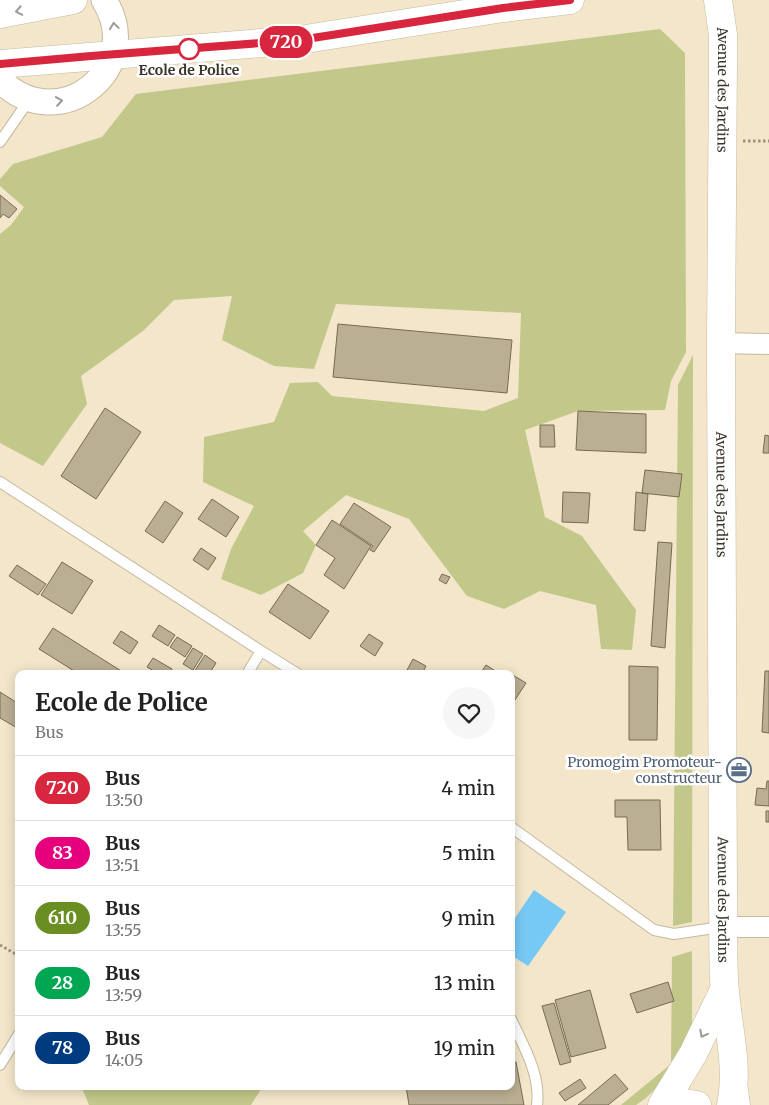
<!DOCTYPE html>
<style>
:root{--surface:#fff;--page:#f6f6f6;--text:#222;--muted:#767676;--line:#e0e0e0}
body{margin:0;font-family:Merriweather,serif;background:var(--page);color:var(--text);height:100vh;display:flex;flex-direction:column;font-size:19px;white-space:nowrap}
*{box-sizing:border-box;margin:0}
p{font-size:16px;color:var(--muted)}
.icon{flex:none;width:28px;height:28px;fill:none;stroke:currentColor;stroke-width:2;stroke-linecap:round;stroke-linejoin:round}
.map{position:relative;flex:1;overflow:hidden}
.sheet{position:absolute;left:15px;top:670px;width:500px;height:420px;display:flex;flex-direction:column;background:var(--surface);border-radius:10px;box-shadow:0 2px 12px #0003}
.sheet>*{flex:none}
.badge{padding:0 10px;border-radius:16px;font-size:18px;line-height:32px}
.map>.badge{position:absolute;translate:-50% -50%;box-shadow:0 0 0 2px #fff}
.round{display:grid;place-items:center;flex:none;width:52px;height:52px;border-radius:26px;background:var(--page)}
.headline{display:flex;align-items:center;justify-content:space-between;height:85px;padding:0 20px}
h1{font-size:24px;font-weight:700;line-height:38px}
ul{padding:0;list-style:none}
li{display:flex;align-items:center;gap:15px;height:65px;padding:0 20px;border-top:1px solid var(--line)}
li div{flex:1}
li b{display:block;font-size:19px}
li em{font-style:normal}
li .badge{min-width:55px;font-weight:700;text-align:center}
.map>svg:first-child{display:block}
.green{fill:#c2c88a}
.water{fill:#76c9f4}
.building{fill:#baae93;stroke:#766b52}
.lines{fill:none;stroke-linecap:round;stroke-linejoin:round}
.service-casing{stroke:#c5b99d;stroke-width:12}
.minor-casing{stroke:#c5b99d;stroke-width:22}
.tertiary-casing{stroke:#c5b99d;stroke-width:27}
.secondary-casing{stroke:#c5b99d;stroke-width:29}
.primary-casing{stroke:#c5b99d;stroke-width:29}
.motorway-casing{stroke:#c5b99d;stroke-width:29}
.path{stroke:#9c927e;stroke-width:3;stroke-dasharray:2.5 2.5;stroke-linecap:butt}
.service{stroke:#fff;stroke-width:10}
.minor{stroke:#fff;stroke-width:20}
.tertiary{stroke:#fff;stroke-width:25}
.secondary{stroke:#fff;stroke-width:28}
.primary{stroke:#fff;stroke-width:28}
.motorway{stroke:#fff;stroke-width:28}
.oneway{stroke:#9d9a94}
.line-casing{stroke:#fff;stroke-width:11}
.line{stroke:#d7263d;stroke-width:8}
.stop-dot{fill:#fff;stroke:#d7263d;stroke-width:2.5}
.labels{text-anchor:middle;stroke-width:5;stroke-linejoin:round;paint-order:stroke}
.stop-label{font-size:14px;font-weight:bold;fill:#3b362a;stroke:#fff}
.street-label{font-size:14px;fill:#3b362a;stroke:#fff}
.service-label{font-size:14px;fill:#4e5e75;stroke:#fff;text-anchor:end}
</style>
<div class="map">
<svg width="769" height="1105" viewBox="0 0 769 1105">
<rect width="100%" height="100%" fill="#f3e6ca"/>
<!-- green -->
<path class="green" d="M 660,29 L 685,53 L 686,352 L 671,381 L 665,410 L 578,411 L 525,430 L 545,517 L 582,536 L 636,610 L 632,650 L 601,649 L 596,605 L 540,591 L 504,609 L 467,596 L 409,519 L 346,495 L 303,531 L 316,545 L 303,573 L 261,595 L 221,579 L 231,549 L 254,506 L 203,482 L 204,437 L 274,422 L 290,383 L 318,382 L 332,396 L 484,411 L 518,398 L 521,313 L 336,304 L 314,369 L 274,366 L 222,340 L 232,296 L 174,300 L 143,331 L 81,376 L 87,404 L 43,466 L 0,443 L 0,234 L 11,225 L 24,207 L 0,186 L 0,179 L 13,164 L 102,137 L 136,94 Z
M 693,355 L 692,922 L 673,926 L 678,385 Z
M 692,951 L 692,1042 L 678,1066 L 646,1098 L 636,1105 L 621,1105 L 671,1064 L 672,957 Z
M 81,1086 L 263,1086 L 251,1105 L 89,1105 Z"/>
<!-- water -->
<path class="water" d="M 534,890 L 566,912 L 528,966 L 511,955 L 511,924 Z"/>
<!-- building -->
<path class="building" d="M 0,195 L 17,209 L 9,218 L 3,214 L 0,218 Z
M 338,324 L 512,340 L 507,393 L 333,377 Z
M 105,408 L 141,432 L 96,499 L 61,476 Z
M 578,411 L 646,414 L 646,453 L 576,450 Z
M 540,425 L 554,425 L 555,447 L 540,447 Z
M 765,435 L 769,436 L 769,453 L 763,453 Z
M 645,470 L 682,474 L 679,497 L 642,493 Z
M 563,492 L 590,493 L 588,523 L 562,522 Z
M 636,492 L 648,494 L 645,531 L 634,530 Z
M 212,499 L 239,517 L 226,537 L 198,519 Z
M 165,501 L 183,513 L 163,543 L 145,531 Z
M 354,503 L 391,527 L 374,552 L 370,550 L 373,546 L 340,524 Z
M 332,520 L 371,546 L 344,589 L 324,575 L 335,558 L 316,545 Z
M 658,542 L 672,543 L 665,648 L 651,646 Z
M 201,548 L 216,558 L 208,570 L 193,560 Z
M 62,562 L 93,581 L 72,614 L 41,595 Z
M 17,565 L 46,584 L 38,595 L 9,576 Z
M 442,574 L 450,577 L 446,584 L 439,580 Z
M 288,584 L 329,611 L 310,639 L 269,612 Z
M 159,625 L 175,635 L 168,646 L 152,636 Z
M 53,628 L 126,674 L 79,674 L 39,649 Z
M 121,631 L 138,642 L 130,654 L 113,643 Z
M 369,634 L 383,643 L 375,656 L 360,646 Z
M 177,637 L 192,646 L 185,657 L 170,647 Z
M 193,648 L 203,654 L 193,670 L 183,664 Z
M 205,655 L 216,663 L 209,674 L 198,674 L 194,672 Z
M 153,658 L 172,669 L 170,674 L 159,674 L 147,667 Z
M 413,659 L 426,666 L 422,674 L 413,674 L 407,670 Z
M 486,665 L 500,674 L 480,674 Z
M 629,666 L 658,667 L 657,740 L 629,740 Z
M 765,671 L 769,671 L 769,733 L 762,732 Z
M 511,674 L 526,683 L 511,706 Z
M 0,692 L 19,704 L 19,729 L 0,718 Z
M 767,781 L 769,781 L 769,806 L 755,805 L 757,788 L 766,789 Z
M 615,800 L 660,800 L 661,850 L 628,850 L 627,817 L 615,817 Z
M 766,811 L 769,811 L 769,822 L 766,822 Z
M 668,982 L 674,1001 L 637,1013 L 630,994 Z
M 590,990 L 606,1048 L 571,1057 L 555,1000 Z
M 554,1003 L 571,1062 L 560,1065 L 542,1006 Z
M 516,1062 L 524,1105 L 409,1105 L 406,1086 L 511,1086 L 511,1063 Z
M 615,1074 L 628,1089 L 608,1105 L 578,1105 Z
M 580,1079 L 586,1088 L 565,1101 L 559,1093 Z"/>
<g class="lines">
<defs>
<path id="service" d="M 0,142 L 29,100
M 0,482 L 261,651 L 247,674
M 261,651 L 298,674
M 511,827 L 654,930 L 674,934 L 721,927
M 511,1019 C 523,1045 541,1075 537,1105
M 0,1065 L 19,1034"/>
<path id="minor" d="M 721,343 L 769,344
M 724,927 L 769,927"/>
<path id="tertiary" d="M 0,80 C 59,139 147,68 104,0"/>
<g id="secondary">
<path id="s1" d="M 718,0 L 723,35 L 723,59 L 721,343 L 723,903 C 724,932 722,962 725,991 C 728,1029 739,1067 731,1105"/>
<path d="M 662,1105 L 693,1054 L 724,990"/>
<path d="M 663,1105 L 677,1102 L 697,1105"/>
</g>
<path id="primary" d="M 0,14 L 73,0
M 0,64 L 299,40 L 503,8 L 570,0"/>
<path id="motorway" d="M 734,1090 L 736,1105"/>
</defs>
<!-- service casing -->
<use href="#service" class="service-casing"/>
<!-- minor casing -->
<use href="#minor" class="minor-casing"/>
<!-- tertiary casing -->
<use href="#tertiary" class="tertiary-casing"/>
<!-- secondary casing -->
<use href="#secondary" class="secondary-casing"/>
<!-- primary casing -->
<use href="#primary" class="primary-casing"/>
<!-- motorway casing -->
<use href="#motorway" class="motorway-casing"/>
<!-- path -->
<path class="path" d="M 743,141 L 769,141
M 0,945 L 19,956"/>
<!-- service -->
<use href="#service" class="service"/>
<!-- minor -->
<use href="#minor" class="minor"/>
<!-- tertiary -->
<use href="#tertiary" class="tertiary"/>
<!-- secondary -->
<use href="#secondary" class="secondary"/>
<!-- primary -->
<use href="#primary" class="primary"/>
<!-- motorway -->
<use href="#motorway" class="motorway"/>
</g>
<!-- one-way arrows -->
<defs><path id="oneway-chevron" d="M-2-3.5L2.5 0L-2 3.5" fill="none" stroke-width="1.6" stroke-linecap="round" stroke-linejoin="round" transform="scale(1.25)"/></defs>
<g class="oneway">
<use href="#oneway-chevron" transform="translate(19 11) rotate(169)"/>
<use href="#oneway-chevron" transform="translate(114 26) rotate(-98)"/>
<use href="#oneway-chevron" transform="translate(59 101) rotate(-8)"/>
<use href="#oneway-chevron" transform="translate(703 1034) rotate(118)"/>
</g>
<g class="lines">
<defs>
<path id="line" d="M 0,64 L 91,56 L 300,40 L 503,8 L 570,0"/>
</defs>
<!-- line casing -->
<use href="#line" class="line-casing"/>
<!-- line -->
<use href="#line" class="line"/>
</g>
<!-- icons -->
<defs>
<symbol id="office-ring" viewBox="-11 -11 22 22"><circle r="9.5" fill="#fff" stroke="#5c6f8a" stroke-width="1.5"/><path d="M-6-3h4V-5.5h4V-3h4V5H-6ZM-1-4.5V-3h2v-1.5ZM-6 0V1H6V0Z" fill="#5c6f8a"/></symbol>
</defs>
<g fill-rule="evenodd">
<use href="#office-ring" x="725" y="756" width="28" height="28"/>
</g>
<!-- markers -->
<circle class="stop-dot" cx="189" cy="49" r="10"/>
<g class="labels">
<!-- stop labels -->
<g class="stop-label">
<text x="189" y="75">Ecole de Police</text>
</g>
<!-- street labels -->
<g class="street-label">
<text dy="5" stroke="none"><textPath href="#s1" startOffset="90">Avenue des Jardins</textPath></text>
<text dy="5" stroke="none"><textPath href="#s1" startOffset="495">Avenue des Jardins</textPath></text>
<text dy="5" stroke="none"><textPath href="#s1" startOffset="900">Avenue des Jardins</textPath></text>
</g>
<!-- service labels -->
<g class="service-label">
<text x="722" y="767">Promogim Promoteur-<tspan x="722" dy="16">constructeur</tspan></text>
</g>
</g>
</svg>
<b class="badge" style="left:286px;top:42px;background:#d7263d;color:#fff">720</b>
<section class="sheet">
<div class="headline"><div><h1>Ecole de Police</h1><p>Bus</p></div><a class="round"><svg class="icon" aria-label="heart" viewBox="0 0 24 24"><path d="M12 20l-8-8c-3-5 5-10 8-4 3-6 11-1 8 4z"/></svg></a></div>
<ul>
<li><span class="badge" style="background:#d7263d;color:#fff">720</span><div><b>Bus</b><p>13:50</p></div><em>4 min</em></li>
<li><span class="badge" style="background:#e6007e;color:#fff">83</span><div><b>Bus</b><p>13:51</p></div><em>5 min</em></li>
<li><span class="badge" style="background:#6b8e23;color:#fff">610</span><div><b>Bus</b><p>13:55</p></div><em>9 min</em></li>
<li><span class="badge" style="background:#00a651;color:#fff">28</span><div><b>Bus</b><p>13:59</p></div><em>13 min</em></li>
<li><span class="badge" style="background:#003b80;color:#fff">78</span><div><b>Bus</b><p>14:05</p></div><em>19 min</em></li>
</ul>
</section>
</div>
